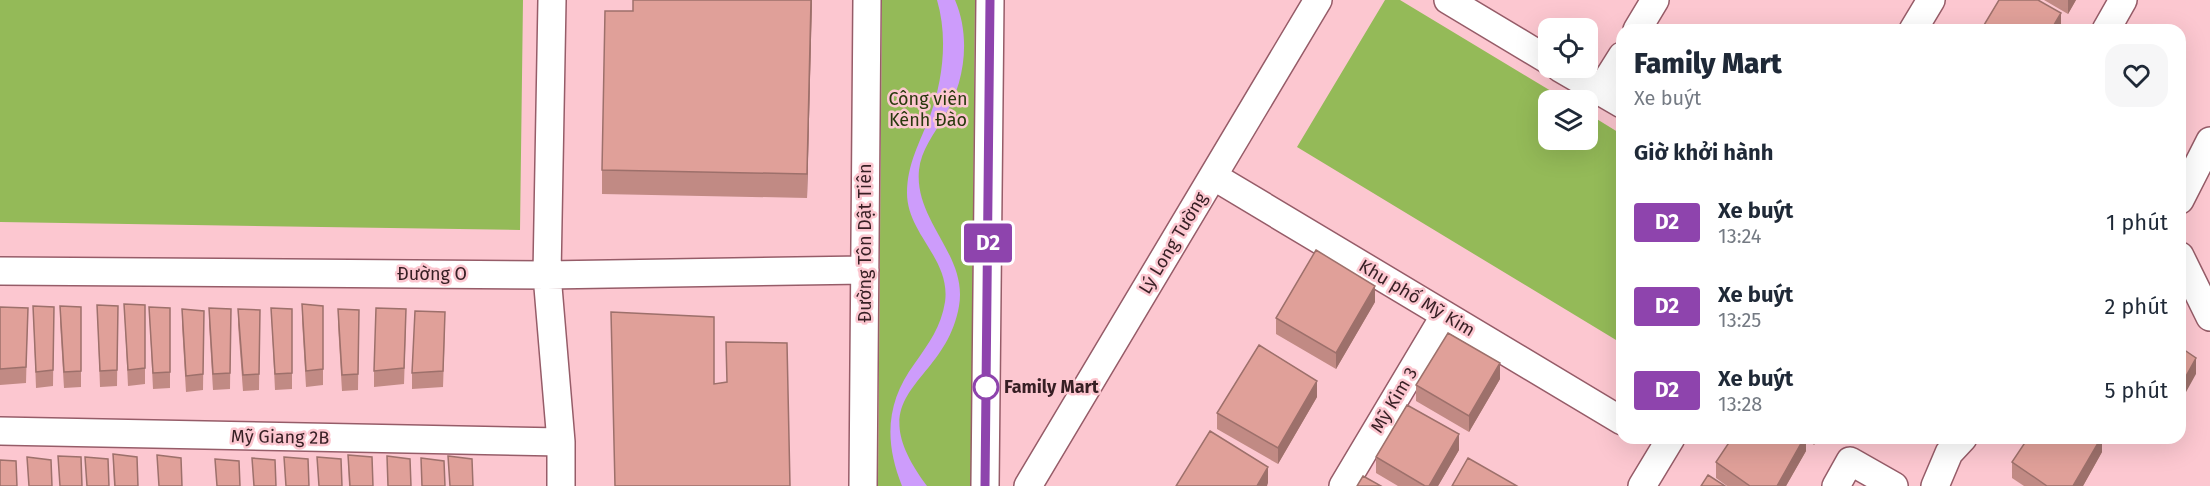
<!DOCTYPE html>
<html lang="vi">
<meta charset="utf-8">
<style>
:root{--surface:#fff;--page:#f6f6f7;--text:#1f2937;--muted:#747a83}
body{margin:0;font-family:"Fira Sans",sans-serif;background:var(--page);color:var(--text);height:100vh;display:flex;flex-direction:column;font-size:22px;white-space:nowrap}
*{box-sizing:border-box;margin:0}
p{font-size:20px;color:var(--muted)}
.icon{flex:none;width:33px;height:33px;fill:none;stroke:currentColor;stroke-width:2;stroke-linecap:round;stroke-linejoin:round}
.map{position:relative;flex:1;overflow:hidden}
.side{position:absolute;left:1616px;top:24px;width:570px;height:420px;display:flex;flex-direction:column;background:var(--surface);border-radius:18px;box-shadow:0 6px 24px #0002}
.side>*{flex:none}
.badge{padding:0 12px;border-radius:4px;font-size:21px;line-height:39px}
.buttons{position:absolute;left:1538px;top:18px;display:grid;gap:12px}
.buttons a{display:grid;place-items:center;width:60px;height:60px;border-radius:12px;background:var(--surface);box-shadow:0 6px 24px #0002;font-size:30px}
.map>.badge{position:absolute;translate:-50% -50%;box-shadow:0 0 0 3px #fff}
h2{padding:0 18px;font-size:22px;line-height:54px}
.round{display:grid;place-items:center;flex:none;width:63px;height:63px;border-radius:18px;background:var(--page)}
.headline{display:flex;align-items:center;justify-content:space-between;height:102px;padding:0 18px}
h1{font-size:28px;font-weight:800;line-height:45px}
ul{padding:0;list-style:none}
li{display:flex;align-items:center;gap:18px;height:84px;padding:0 18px}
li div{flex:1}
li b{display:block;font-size:22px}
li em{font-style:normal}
li .badge{min-width:66px;font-weight:700;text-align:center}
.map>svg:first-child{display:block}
.green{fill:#94ba58}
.water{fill:#cd9cfb}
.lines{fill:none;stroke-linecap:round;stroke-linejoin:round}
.minor-casing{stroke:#965c68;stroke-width:30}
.minor{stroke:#fff;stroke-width:27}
.wall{fill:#c18a84}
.shaded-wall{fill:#9d706b}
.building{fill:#e0a099;stroke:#9d706b;stroke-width:1.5}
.line-casing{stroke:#fff;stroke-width:14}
.line{stroke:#8e44ad;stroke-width:9}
.stop-dot{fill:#fff;stroke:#8e44ad;stroke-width:3}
.labels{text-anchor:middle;stroke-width:5;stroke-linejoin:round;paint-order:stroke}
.park-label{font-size:18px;fill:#29390d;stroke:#fcc7d0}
.street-label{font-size:18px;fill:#371f24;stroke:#fcc7d0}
.stop-label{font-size:18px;font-weight:bold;fill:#371f24;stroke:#fcc7d0;text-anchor:start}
</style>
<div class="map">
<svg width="2210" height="486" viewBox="0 0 2210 486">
<rect width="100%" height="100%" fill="#fcc7d0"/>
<!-- green -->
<path class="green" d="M 0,0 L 523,0 L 520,230 L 0,222 Z
M 882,0 L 975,0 L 971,486 L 878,486 Z
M 1385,0 L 1400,0 L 1566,100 L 1548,100 L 1548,140 L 1587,140 L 1587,113 L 1621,134 L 1621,343 L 1297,147 Z"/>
<!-- water -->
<path class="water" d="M 937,0 L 955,0 C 971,37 965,83 944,117 C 934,134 921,150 919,170 C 914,221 968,255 959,306 C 945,388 855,389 927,486 L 902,486 C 884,441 886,402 915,363 C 929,343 941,327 945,302 C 951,259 907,234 907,193 C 907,164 920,142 930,116 C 943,80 948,37 937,0 Z"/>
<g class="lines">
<defs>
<path id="minor" d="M 552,0 L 547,275 L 561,442 L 561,486
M 1448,0 L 1548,60
M 1637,30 L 1655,0
M 1913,30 L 1931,0
M 2106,30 L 2123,0
M 1560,68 L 1622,104
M 1600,91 L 1622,56
M 1213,176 L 1622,421
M 2180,200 L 2210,141
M 2180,256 L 2210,317
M 0,271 L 547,275 L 865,270
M 0,431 L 561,442
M 863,486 L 867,0
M 985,486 L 990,0
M 1028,486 L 1318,0
M 1343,486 L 1445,315
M 1642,486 L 1671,438
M 1836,486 L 1850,461 L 1894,486
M 1935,486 L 1949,453 L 1963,438"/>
</defs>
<!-- minor casing -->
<use href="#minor" class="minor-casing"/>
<!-- minor -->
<use href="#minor" class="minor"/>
</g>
<!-- wall -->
<path class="wall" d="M 633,0 L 812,0 L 807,198 L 602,194 L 602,170 L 633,11 Z
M 2044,0 L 2076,0 L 2068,14 Z
M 1375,302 L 1336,369 L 1276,334 L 1276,318 Z
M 124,304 L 145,305 L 145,384 L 128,386 Z
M 302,304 L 323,306 L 323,385 L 306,387 L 302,320 Z
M 97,305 L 118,306 L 117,386 L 100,387 Z
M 33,306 L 54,307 L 53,386 L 36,388 Z
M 60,306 L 81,307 L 81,387 L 64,388 L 60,322 Z
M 0,307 L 28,308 L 26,383 L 0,385 Z
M 149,307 L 170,308 L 170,388 L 153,389 Z
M 209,308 L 231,309 L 230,389 L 213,390 L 209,324 Z
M 271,308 L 292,309 L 292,389 L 275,390 Z
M 182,309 L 204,311 L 203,390 L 186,392 L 182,325 Z
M 238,309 L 260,310 L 259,390 L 243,391 L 238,325 Z
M 338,309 L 359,310 L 358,390 L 342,391 L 338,325 Z
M 406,325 L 404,384 L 374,387 L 374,371 Z
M 445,328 L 443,387 L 412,389 L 412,373 Z
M 1500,379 L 1469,432 L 1416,401 L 1416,385 Z
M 1317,397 L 1278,464 L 1217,429 L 1217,413 Z
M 1732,438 L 1818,438 L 1814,445 L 1806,439 L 1806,451 L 1786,486 L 1727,486 L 1716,478 L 1716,462 Z
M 2102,438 L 2102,452 L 2083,486 L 2024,486 L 2012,478 L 2012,462 Z
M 1459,450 L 1438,486 L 1398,486 L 1376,473 L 1376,457 Z
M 113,454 L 138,486 L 114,486 Z
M 348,455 L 373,486 L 349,486 Z"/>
<!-- shaded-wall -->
<path class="shaded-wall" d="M 811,0 L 812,0 L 807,198 L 807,174 Z
M 2068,0 L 2076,0 L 2068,14 Z
M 2061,13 L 2061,29 L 2060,30 L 2051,30 Z
M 1375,286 L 1375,302 L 1336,369 L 1336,353 Z
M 2196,358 L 2196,374 L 2180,403 L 2180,387 Z
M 1500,363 L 1500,379 L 1469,432 L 1469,416 Z
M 1317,381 L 1317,397 L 1278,464 L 1278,448 Z
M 1459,434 L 1459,450 L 1438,486 L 1429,486 Z
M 1804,438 L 1806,438 L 1806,451 L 1786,486 L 1777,486 Z
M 1814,438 L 1818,438 L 1814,445 Z
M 2101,438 L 2102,438 L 2102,452 L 2083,486 L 2073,486 Z
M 1268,467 L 1268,483 L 1267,486 L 1257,486 Z"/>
<!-- building -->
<path class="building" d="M 633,0 L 811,0 L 807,174 L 602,170 L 605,11 L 633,11 Z
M 1999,0 L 2038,0 L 2061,13 L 2051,30 L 1981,30 Z
M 1316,250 L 1375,286 L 1336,353 L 1276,318 Z
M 124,304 L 145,305 L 145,368 L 128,370 Z
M 302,304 L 323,306 L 323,369 L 306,371 Z
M 97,305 L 118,306 L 117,370 L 100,371 Z
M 33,306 L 54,307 L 53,370 L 36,372 Z
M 60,306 L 81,307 L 81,371 L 64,372 Z
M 0,307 L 28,308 L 26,367 L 0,369 Z
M 149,307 L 170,308 L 170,372 L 153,373 Z
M 209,308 L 231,309 L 230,373 L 213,374 Z
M 271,308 L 292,309 L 292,373 L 275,374 Z
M 376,308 L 406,309 L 404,368 L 374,371 Z
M 182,309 L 204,311 L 203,374 L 186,376 Z
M 238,309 L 260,310 L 259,374 L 243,375 Z
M 338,309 L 359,310 L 358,374 L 342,375 Z
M 415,311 L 445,312 L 443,371 L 412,373 Z
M 611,312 L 714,317 L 714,384 L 727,382 L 726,342 L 787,343 L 790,486 L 615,486 Z
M 1448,333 L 1500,363 L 1469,416 L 1416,385 Z
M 1259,345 L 1317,381 L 1278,448 L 1217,413 Z
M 2180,347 L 2196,358 L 2180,387 Z
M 1407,405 L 1459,434 L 1429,486 L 1425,486 L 1376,457 Z
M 1210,431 L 1268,467 L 1257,486 L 1176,486 Z
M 1732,438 L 1804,438 L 1777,486 L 1750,486 L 1716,462 Z
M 2028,438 L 2101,438 L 2073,486 L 2047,486 L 2012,462 Z
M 113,454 L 137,457 L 138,486 L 115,486 Z
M 157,455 L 181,458 L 182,486 L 159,486 Z
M 348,455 L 372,457 L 373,486 L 350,486 Z
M 58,456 L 81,457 L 82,486 L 60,486 Z
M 387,456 L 410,459 L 411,486 L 388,486 Z
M 448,456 L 472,459 L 473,486 L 450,486 Z
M 27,457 L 51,460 L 52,486 L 29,486 Z
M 85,457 L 108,459 L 109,486 L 87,486 Z
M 284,457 L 308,459 L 309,486 L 286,486 Z
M 317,457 L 341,459 L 342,486 L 319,486 Z
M 252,458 L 275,460 L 276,486 L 254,486 Z
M 421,458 L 444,461 L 445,486 L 422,486 Z
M 1468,458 L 1517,486 L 1452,486 Z
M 215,459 L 239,461 L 240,486 L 217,486 Z
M 0,460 L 16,461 L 17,486 L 0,486 Z
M 1708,475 L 1725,486 L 1701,486 Z
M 1363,476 L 1381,486 L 1357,486 Z"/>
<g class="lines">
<defs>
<path id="line" d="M 985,486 L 990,0"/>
</defs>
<!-- line casing -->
<use href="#line" class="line-casing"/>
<!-- line -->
<use href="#line" class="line"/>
</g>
<!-- markers -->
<circle class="stop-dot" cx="986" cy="387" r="12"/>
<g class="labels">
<!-- park labels -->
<g class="park-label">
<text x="928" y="105">Công viên<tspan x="928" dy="21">Kênh Đào</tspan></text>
</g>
<!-- street labels -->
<g class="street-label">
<text transform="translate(865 243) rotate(-90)" y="6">Đường Tôn Dật Tiên</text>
<text transform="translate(1173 243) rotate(-59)" y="6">Lý Long Tường</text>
<text x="432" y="280">Đường O</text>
<text transform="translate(1417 298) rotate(31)" y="6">Khu phố Mỹ Kim</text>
<text transform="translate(1394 400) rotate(-59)" y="6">Mỹ Kim 3</text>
<text transform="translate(280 437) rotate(1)" y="6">Mỹ Giang 2B</text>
</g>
<!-- stop labels -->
<g class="stop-label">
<text x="1004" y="393">Family Mart</text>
</g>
</g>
</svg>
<div class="buttons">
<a><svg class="icon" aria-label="locate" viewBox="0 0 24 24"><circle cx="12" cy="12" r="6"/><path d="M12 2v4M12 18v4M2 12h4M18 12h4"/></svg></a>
<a><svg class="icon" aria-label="layers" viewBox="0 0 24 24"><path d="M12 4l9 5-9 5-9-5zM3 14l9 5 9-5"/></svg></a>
</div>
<b class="badge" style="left:988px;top:243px;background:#8e44ad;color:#fff">D2</b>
<section class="side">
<div class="headline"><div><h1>Family Mart</h1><p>Xe buýt</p></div><a class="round"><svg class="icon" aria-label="heart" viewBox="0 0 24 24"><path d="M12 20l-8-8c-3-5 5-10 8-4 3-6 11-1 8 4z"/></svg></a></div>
<h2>Giờ khởi hành</h2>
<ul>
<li><span class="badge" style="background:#8e44ad;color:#fff">D2</span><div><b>Xe buýt</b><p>13:24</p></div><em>1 phút</em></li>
<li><span class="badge" style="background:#8e44ad;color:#fff">D2</span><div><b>Xe buýt</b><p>13:25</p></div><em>2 phút</em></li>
<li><span class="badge" style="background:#8e44ad;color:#fff">D2</span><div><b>Xe buýt</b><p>13:28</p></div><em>5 phút</em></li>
</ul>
</section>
</div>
